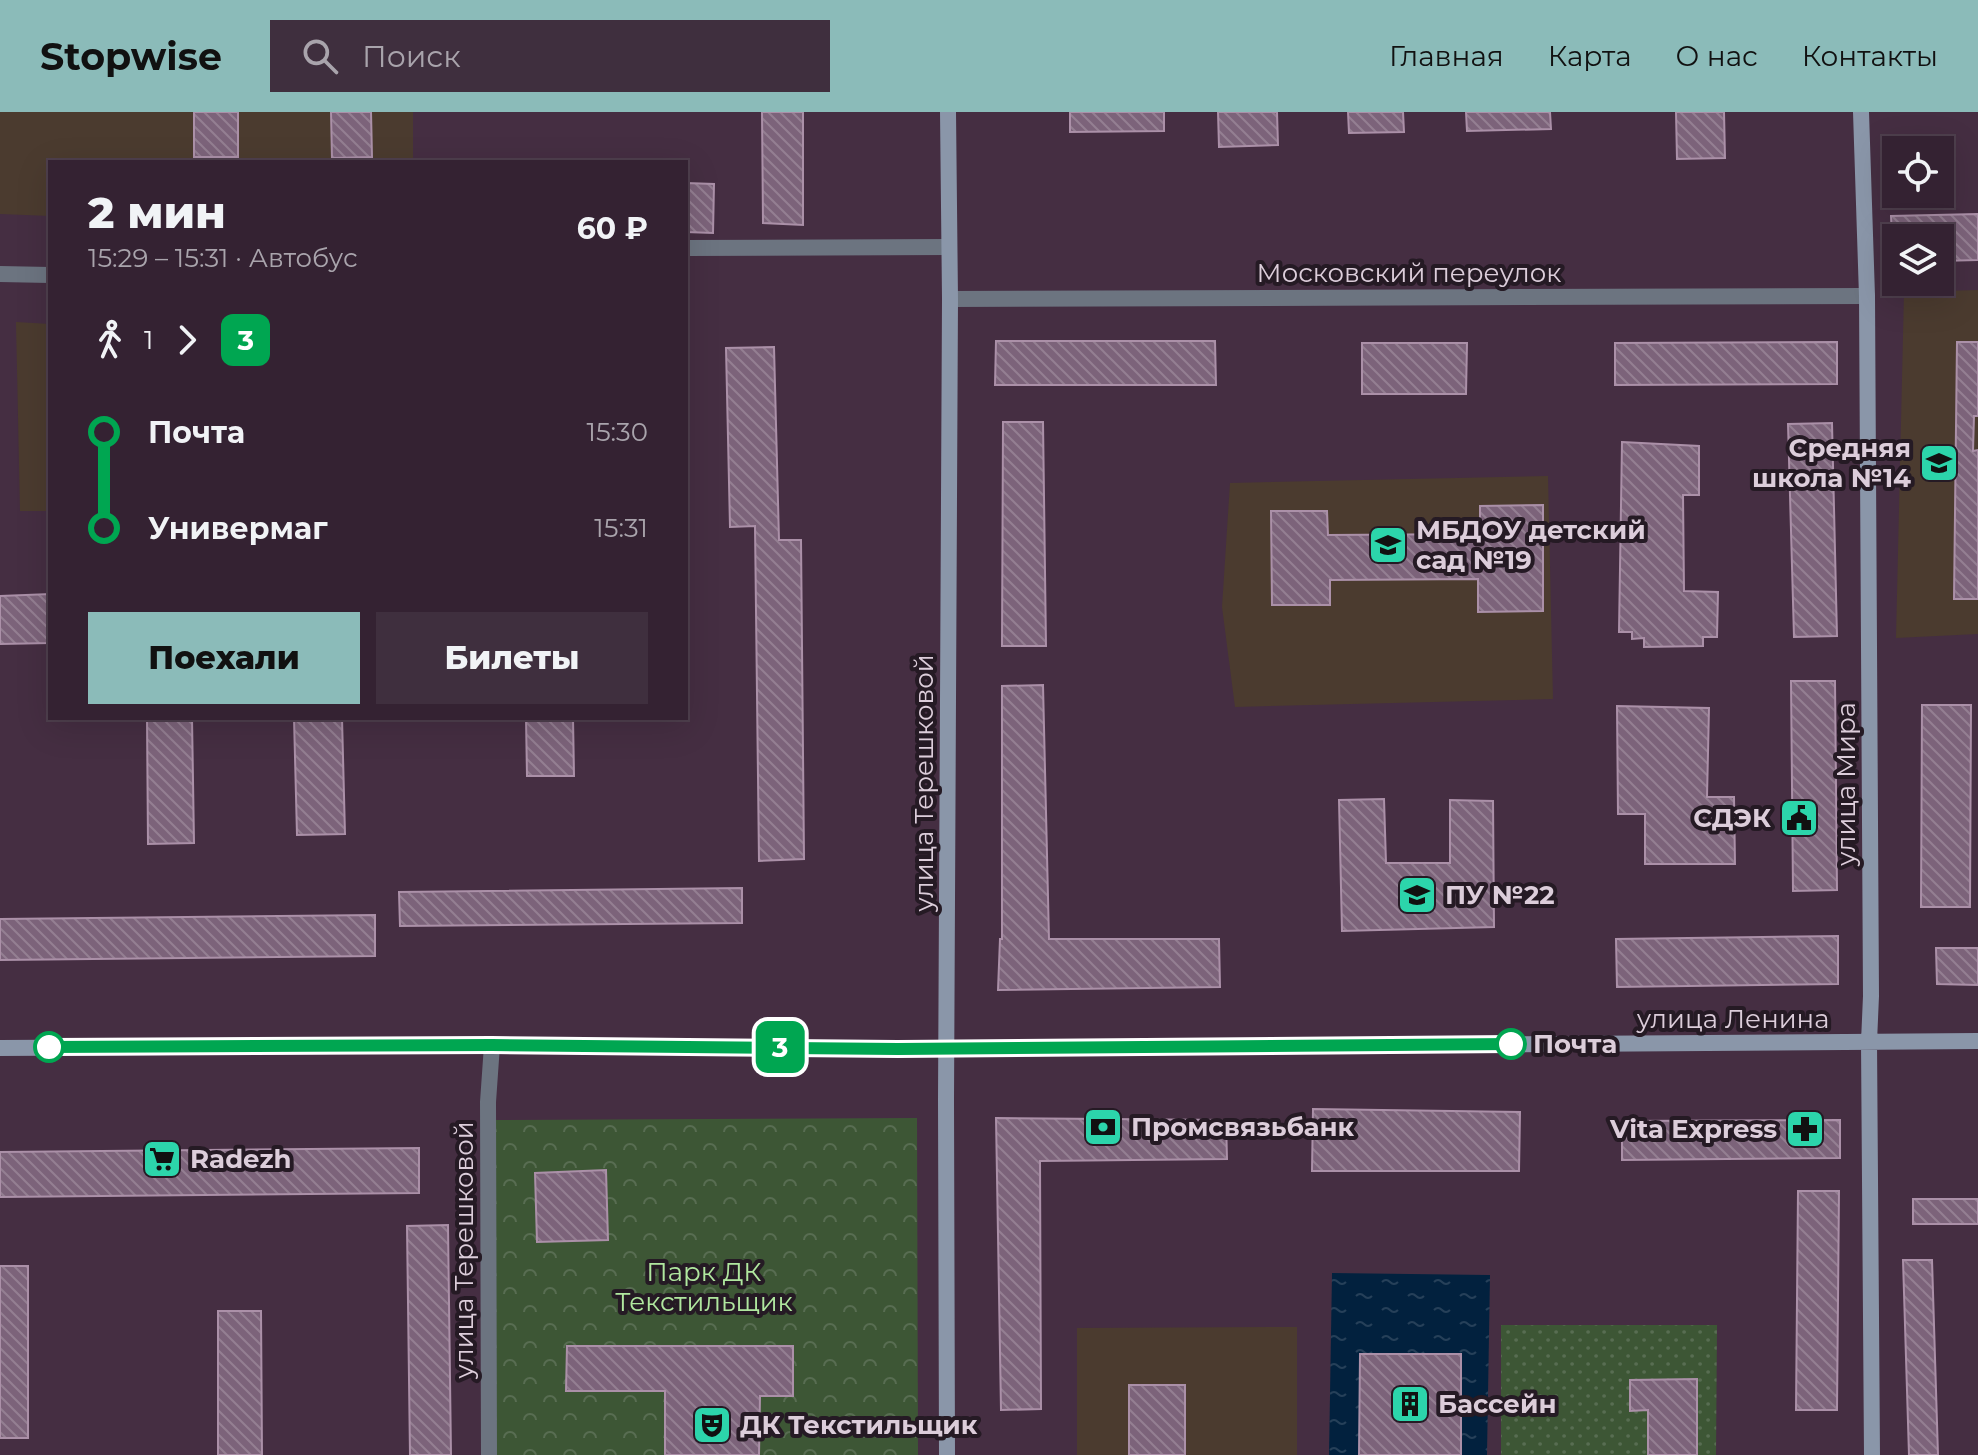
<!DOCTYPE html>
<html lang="ru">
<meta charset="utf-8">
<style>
:root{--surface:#342232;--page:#3f2f3e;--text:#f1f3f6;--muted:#a9a4ac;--line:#4e3f4d;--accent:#8bbbb9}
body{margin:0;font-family:Montserrat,sans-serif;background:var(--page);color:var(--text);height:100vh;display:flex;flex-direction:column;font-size:30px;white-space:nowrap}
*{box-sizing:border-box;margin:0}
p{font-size:26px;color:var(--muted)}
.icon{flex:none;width:44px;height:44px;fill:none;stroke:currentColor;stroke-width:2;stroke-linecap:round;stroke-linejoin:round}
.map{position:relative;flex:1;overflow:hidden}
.sheet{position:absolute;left:48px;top:48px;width:640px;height:560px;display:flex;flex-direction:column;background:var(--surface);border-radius:0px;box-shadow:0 8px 32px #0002,0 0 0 2px var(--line)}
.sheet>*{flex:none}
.badge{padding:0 16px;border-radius:12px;font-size:28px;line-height:52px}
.tools{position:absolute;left:1882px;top:24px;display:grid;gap:16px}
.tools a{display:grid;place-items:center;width:72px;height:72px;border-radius:0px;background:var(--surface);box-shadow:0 8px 32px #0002,0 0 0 2px var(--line);font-size:40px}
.map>.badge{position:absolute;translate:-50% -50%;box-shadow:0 0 0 4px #fff}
.legs{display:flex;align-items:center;gap:12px;height:88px;padding:0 40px;font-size:26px}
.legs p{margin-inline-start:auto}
.summary{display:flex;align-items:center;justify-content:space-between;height:136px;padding:0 40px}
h1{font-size:44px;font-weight:800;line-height:60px}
.button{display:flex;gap:16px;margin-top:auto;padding:16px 40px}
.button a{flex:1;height:92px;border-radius:0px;background:var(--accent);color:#111;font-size:32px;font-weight:800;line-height:92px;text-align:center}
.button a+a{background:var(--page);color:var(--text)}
ul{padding:0 40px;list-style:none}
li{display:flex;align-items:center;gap:28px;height:96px;font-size:30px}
li i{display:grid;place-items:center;width:12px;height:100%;margin:0 10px;background:currentColor}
li i::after{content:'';width:20px;height:20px;margin:-10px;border:6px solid;border-radius:50%;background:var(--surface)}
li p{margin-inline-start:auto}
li:first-child i{background:linear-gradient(#0000 50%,currentColor 0)}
li:last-child i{background:linear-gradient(currentColor 50%,#0000 0)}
header{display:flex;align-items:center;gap:48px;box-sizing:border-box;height:112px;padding:0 40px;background:var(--accent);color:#111}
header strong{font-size:38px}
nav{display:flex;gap:44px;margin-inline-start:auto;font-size:28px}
.search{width:560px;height:72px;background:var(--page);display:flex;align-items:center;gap:20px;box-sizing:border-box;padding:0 28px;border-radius:0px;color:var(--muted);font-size:30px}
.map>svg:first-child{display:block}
.education{fill:#4b3b2f}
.grass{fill:url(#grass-dots)}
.forest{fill:url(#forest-crowns)}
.water{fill:url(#water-ripples)}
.building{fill:url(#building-back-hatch);stroke:#ab90a8;stroke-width:2}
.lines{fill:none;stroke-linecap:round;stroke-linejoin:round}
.street{stroke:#6c7480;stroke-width:16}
.secondary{stroke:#8a96a9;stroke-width:16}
.line-1-casing{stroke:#fff;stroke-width:18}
.line-1{stroke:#00a651;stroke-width:12}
.stop-1-dot{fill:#fff;stroke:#00a651;stroke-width:4}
.labels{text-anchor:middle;stroke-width:8;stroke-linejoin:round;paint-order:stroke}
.street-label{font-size:26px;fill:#dccdda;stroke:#251a24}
.poi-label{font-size:26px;font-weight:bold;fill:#dccdda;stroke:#251a24;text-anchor:start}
.stop-label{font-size:26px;font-weight:bold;fill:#dccdda;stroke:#251a24;text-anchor:start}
.park-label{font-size:26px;fill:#b0e79f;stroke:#251a24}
</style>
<header>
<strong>Stopwise</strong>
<div class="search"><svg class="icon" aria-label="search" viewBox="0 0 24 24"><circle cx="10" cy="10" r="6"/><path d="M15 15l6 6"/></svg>Поиск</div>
<nav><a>Главная</a><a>Карта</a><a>О нас</a><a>Контакты</a></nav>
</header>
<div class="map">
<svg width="1978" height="1343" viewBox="0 0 1978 1343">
<defs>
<pattern id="grass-dots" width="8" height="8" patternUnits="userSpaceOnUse" patternTransform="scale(2)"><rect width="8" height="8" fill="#3d5635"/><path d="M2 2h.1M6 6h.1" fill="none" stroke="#586d52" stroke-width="1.8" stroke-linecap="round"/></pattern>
<pattern id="forest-crowns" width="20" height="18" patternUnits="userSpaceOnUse" patternTransform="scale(2)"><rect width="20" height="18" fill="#3d5635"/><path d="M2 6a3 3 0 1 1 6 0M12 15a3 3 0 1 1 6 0" fill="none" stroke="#586d52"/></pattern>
<pattern id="water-ripples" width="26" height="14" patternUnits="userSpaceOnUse" patternTransform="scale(2)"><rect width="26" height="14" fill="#02213e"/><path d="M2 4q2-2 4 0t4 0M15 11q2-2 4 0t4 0" fill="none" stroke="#264059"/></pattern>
<pattern id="building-back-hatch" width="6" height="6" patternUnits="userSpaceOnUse" patternTransform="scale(2)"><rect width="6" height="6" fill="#7c637a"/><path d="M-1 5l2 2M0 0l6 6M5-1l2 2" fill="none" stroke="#947f92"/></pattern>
</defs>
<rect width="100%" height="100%" fill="#452e42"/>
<!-- education -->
<path class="education" d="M 0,0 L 413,0 L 413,50 L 50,50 L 50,104 L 0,102 Z
M 1978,178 L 1978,522 L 1896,526 L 1904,180 Z
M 16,210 L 50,212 L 50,399 L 20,399 Z
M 1548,364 L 1553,587 L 1235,595 L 1222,495 L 1230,371 Z
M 1297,1215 L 1297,1343 L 1077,1343 L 1077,1216 Z"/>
<!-- grass -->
<path class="grass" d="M 1501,1213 L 1717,1213 L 1716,1343 L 1501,1343 Z"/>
<!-- forest -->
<path class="forest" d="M 917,1006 L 918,1343 L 491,1343 L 490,1008 Z"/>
<!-- water -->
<path class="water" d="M 1332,1161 L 1490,1163 L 1487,1343 L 1329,1343 Z"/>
<!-- building -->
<path class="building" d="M 194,0 L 238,0 L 238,45 L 194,45 Z
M 331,0 L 371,0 L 372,45 L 332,46 Z
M 762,0 L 803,0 L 803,113 L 763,111 Z
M 1070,0 L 1164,0 L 1164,19 L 1070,20 Z
M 1218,0 L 1277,0 L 1278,33 L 1219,35 Z
M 1348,0 L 1403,0 L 1404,20 L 1349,21 Z
M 1466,0 L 1550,0 L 1551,17 L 1467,19 Z
M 1676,0 L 1724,0 L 1725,46 L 1677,47 Z
M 686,71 L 714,72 L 713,121 L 686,120 Z
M 1978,102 L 1978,148 L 1940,149 L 1940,126 L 1892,126 L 1891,104 Z
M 996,229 L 1215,229 L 1216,273 L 995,273 Z
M 1837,230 L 1837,272 L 1615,273 L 1615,231 Z
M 1957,230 L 1978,230 L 1978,304 L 1974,304 L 1973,339 L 1978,338 L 1978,487 L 1954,487 Z
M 1362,231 L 1467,231 L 1466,282 L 1362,282 Z
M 774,235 L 779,428 L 801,428 L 804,747 L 759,749 L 755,414 L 730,415 L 726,236 Z
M 1003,310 L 1043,310 L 1046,534 L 1002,534 Z
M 1832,311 L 1837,524 L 1794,525 L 1788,312 Z
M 1622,330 L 1699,334 L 1699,383 L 1683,383 L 1684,479 L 1718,480 L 1717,525 L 1703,525 L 1703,534 L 1644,535 L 1644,526 L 1632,527 L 1632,520 L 1619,520 Z
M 1543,393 L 1543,499 L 1478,500 L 1478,467 L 1330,468 L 1330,493 L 1272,493 L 1271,399 L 1327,399 L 1328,423 L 1480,422 L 1480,394 Z
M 50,482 L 50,531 L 0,532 L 0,484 Z
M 1791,569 L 1835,569 L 1837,778 L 1793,779 Z
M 1043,573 L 1049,827 L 1219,827 L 1220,875 L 998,878 L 1000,827 L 1002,827 L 1002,574 Z
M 1922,593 L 1971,593 L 1970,795 L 1921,795 Z
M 1617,594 L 1709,596 L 1707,685 L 1734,685 L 1735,752 L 1645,752 L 1645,702 L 1618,702 Z
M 147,606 L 192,606 L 194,731 L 148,732 Z
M 294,606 L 342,606 L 345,722 L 297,723 Z
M 526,606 L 573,606 L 574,664 L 527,664 Z
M 1384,687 L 1386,751 L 1450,751 L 1450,688 L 1493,689 L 1494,815 L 1342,819 L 1339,688 Z
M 742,776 L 742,811 L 400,814 L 399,780 Z
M 375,803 L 375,844 L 0,848 L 0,807 Z
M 1838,824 L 1838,872 L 1617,875 L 1616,827 Z
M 1936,836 L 1978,836 L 1978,873 L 1937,872 Z
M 1313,997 L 1520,1000 L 1519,1059 L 1312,1059 Z
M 996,1006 L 1226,1008 L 1227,1047 L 1040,1049 L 1041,1297 L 1001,1298 Z
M 1840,1008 L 1840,1046 L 1622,1048 L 1622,1009 Z
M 419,1036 L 419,1081 L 0,1085 L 0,1040 Z
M 606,1058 L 608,1128 L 537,1130 L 535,1061 Z
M 1798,1079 L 1839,1079 L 1837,1298 L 1796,1298 Z
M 1913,1087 L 1978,1087 L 1978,1112 L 1913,1112 Z
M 448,1113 L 451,1343 L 410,1343 L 407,1114 Z
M 1903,1148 L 1932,1148 L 1938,1343 L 1909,1343 Z
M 0,1154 L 28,1154 L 28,1326 L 0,1326 Z
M 218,1199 L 261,1199 L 262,1343 L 218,1343 Z
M 567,1234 L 793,1234 L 793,1284 L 760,1284 L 759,1343 L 665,1343 L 665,1279 L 566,1279 Z
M 1360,1242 L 1461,1242 L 1461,1343 L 1359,1343 Z
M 1697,1267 L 1697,1343 L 1648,1343 L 1648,1298 L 1630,1299 L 1630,1268 Z
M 1129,1273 L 1185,1273 L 1185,1343 L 1129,1343 Z"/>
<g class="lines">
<!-- street -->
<path class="street" d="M 686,136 L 949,135
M 0,162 L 50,163
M 950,187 L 1867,184
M 489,1343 L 488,990 L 492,933"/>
<!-- secondary -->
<path class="secondary" d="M 1861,0 L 1867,184 L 1871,884 L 1869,930 L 1872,1343
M 0,936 L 492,933 L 898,937 L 1978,929
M 947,1343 L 946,988 L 950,187 L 948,0"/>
</g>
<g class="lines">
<defs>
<path id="line-1" d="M 49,935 L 492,933 L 898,937 L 1511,932"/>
</defs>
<!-- line-1 casing -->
<use href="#line-1" class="line-1-casing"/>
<!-- line-1 -->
<use href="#line-1" class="line-1"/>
</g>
<!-- icons -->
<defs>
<symbol id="school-square" viewBox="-11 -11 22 22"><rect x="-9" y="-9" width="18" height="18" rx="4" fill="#2cd5ab" stroke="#251a24"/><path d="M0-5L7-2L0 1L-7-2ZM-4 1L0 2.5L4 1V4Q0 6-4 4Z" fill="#111"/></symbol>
<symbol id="civic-square" viewBox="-11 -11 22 22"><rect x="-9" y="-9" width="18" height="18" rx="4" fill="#2cd5ab" stroke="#251a24"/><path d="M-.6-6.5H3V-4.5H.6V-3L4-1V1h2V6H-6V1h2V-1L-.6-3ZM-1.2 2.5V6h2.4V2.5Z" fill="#111"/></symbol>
<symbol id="university-square" viewBox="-11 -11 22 22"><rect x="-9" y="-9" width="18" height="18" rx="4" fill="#2cd5ab" stroke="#251a24"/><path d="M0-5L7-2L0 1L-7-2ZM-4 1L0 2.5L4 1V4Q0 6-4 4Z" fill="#111"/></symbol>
<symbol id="bank-square" viewBox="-11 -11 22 22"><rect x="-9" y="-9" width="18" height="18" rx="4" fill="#2cd5ab" stroke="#251a24"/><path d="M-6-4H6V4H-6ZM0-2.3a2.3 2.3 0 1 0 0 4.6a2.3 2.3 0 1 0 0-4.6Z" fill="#111"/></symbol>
<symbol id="pharmacy-square" viewBox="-11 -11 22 22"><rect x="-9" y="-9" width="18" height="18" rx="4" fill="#2cd5ab" stroke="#251a24"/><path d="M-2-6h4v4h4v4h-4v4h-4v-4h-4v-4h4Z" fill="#111"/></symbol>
<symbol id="supermarket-square" viewBox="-11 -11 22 22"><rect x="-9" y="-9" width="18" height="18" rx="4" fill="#2cd5ab" stroke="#251a24"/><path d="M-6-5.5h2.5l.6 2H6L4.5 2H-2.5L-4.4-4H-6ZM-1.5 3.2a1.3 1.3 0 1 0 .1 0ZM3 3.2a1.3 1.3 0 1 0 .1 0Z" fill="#111"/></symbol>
<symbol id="building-square" viewBox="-11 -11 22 22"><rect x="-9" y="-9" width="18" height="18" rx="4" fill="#2cd5ab" stroke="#251a24"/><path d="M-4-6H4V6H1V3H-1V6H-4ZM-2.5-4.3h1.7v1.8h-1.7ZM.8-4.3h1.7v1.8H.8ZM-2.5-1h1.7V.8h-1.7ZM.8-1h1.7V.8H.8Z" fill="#111"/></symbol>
<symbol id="theatre-square" viewBox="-11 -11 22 22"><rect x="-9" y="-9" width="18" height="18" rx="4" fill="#2cd5ab" stroke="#251a24"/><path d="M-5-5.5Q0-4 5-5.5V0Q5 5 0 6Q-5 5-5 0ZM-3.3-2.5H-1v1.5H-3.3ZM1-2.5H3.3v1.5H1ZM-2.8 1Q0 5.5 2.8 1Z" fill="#111"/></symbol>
</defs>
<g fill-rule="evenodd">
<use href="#school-square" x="1917" y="329" width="44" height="44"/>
<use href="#school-square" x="1366" y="411" width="44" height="44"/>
<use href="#civic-square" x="1777" y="684" width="44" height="44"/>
<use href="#university-square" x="1395" y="761" width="44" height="44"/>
<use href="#bank-square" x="1081" y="993" width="44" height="44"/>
<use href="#pharmacy-square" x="1783" y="995" width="44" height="44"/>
<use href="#supermarket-square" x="140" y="1025" width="44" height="44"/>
<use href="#building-square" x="1388" y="1270" width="44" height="44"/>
<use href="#theatre-square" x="690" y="1291" width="44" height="44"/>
</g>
<!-- markers -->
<g class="stop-1-dot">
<circle cx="1511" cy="932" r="14"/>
<circle cx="49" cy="935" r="14"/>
</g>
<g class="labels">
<!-- street labels -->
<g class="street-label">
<text x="1409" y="170">Московский переулок</text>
<text transform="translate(924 671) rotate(-90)" y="9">улица Терешковой</text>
<text transform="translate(1846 672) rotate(-90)" y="9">улица Мира</text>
<text x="1733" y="916">улица Ленина</text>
<text transform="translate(464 1138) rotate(-90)" y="9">улица Терешковой</text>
</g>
<!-- poi labels -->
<g class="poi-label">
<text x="1911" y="345" text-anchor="end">Средняя<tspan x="1911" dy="30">школа №14</tspan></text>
<text x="1416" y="427">МБДОУ детский<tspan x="1416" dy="30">сад №19</tspan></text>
<text x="1771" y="715" text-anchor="end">СДЭК</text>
<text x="1445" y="792">ПУ №22</text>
<text x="1131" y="1024">Промсвязьбанк</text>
<text x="1777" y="1026" text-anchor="end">Vita Express</text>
<text x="190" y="1056">Radezh</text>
<text x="1438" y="1301">Бассейн</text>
<text x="740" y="1322">ДК Текстильщик</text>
</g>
<!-- stop labels -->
<g class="stop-label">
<text x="1533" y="941">Почта</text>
</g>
<!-- park labels -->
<g class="park-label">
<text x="704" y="1169">Парк ДК<tspan x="704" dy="30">Текстильщик</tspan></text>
</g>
</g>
</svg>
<div class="tools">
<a><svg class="icon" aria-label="locate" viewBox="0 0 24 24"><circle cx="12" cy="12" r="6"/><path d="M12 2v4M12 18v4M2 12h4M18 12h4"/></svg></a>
<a><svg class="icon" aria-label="layers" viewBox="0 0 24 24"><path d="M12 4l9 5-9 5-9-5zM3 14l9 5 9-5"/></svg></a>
</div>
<b class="badge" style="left:780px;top:935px;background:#00a651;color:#fff">3</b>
<section class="sheet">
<div class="summary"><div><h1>2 мин</h1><p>15:29 – 15:31 · Автобус</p></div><b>60 ₽</b></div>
<div class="legs"><svg class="icon" aria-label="walk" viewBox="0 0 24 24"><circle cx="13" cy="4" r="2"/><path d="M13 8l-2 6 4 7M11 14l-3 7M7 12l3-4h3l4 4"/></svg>1<svg class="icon" aria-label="forward" viewBox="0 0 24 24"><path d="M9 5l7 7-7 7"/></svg><b class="badge" style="background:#00a651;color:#fff">3</b></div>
<ul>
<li><i style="color:#00a651"></i><b>Почта</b><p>15:30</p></li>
<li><i style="color:#00a651"></i><b>Универмаг</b><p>15:31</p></li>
</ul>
<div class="button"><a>Поехали</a><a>Билеты</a></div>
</section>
</div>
